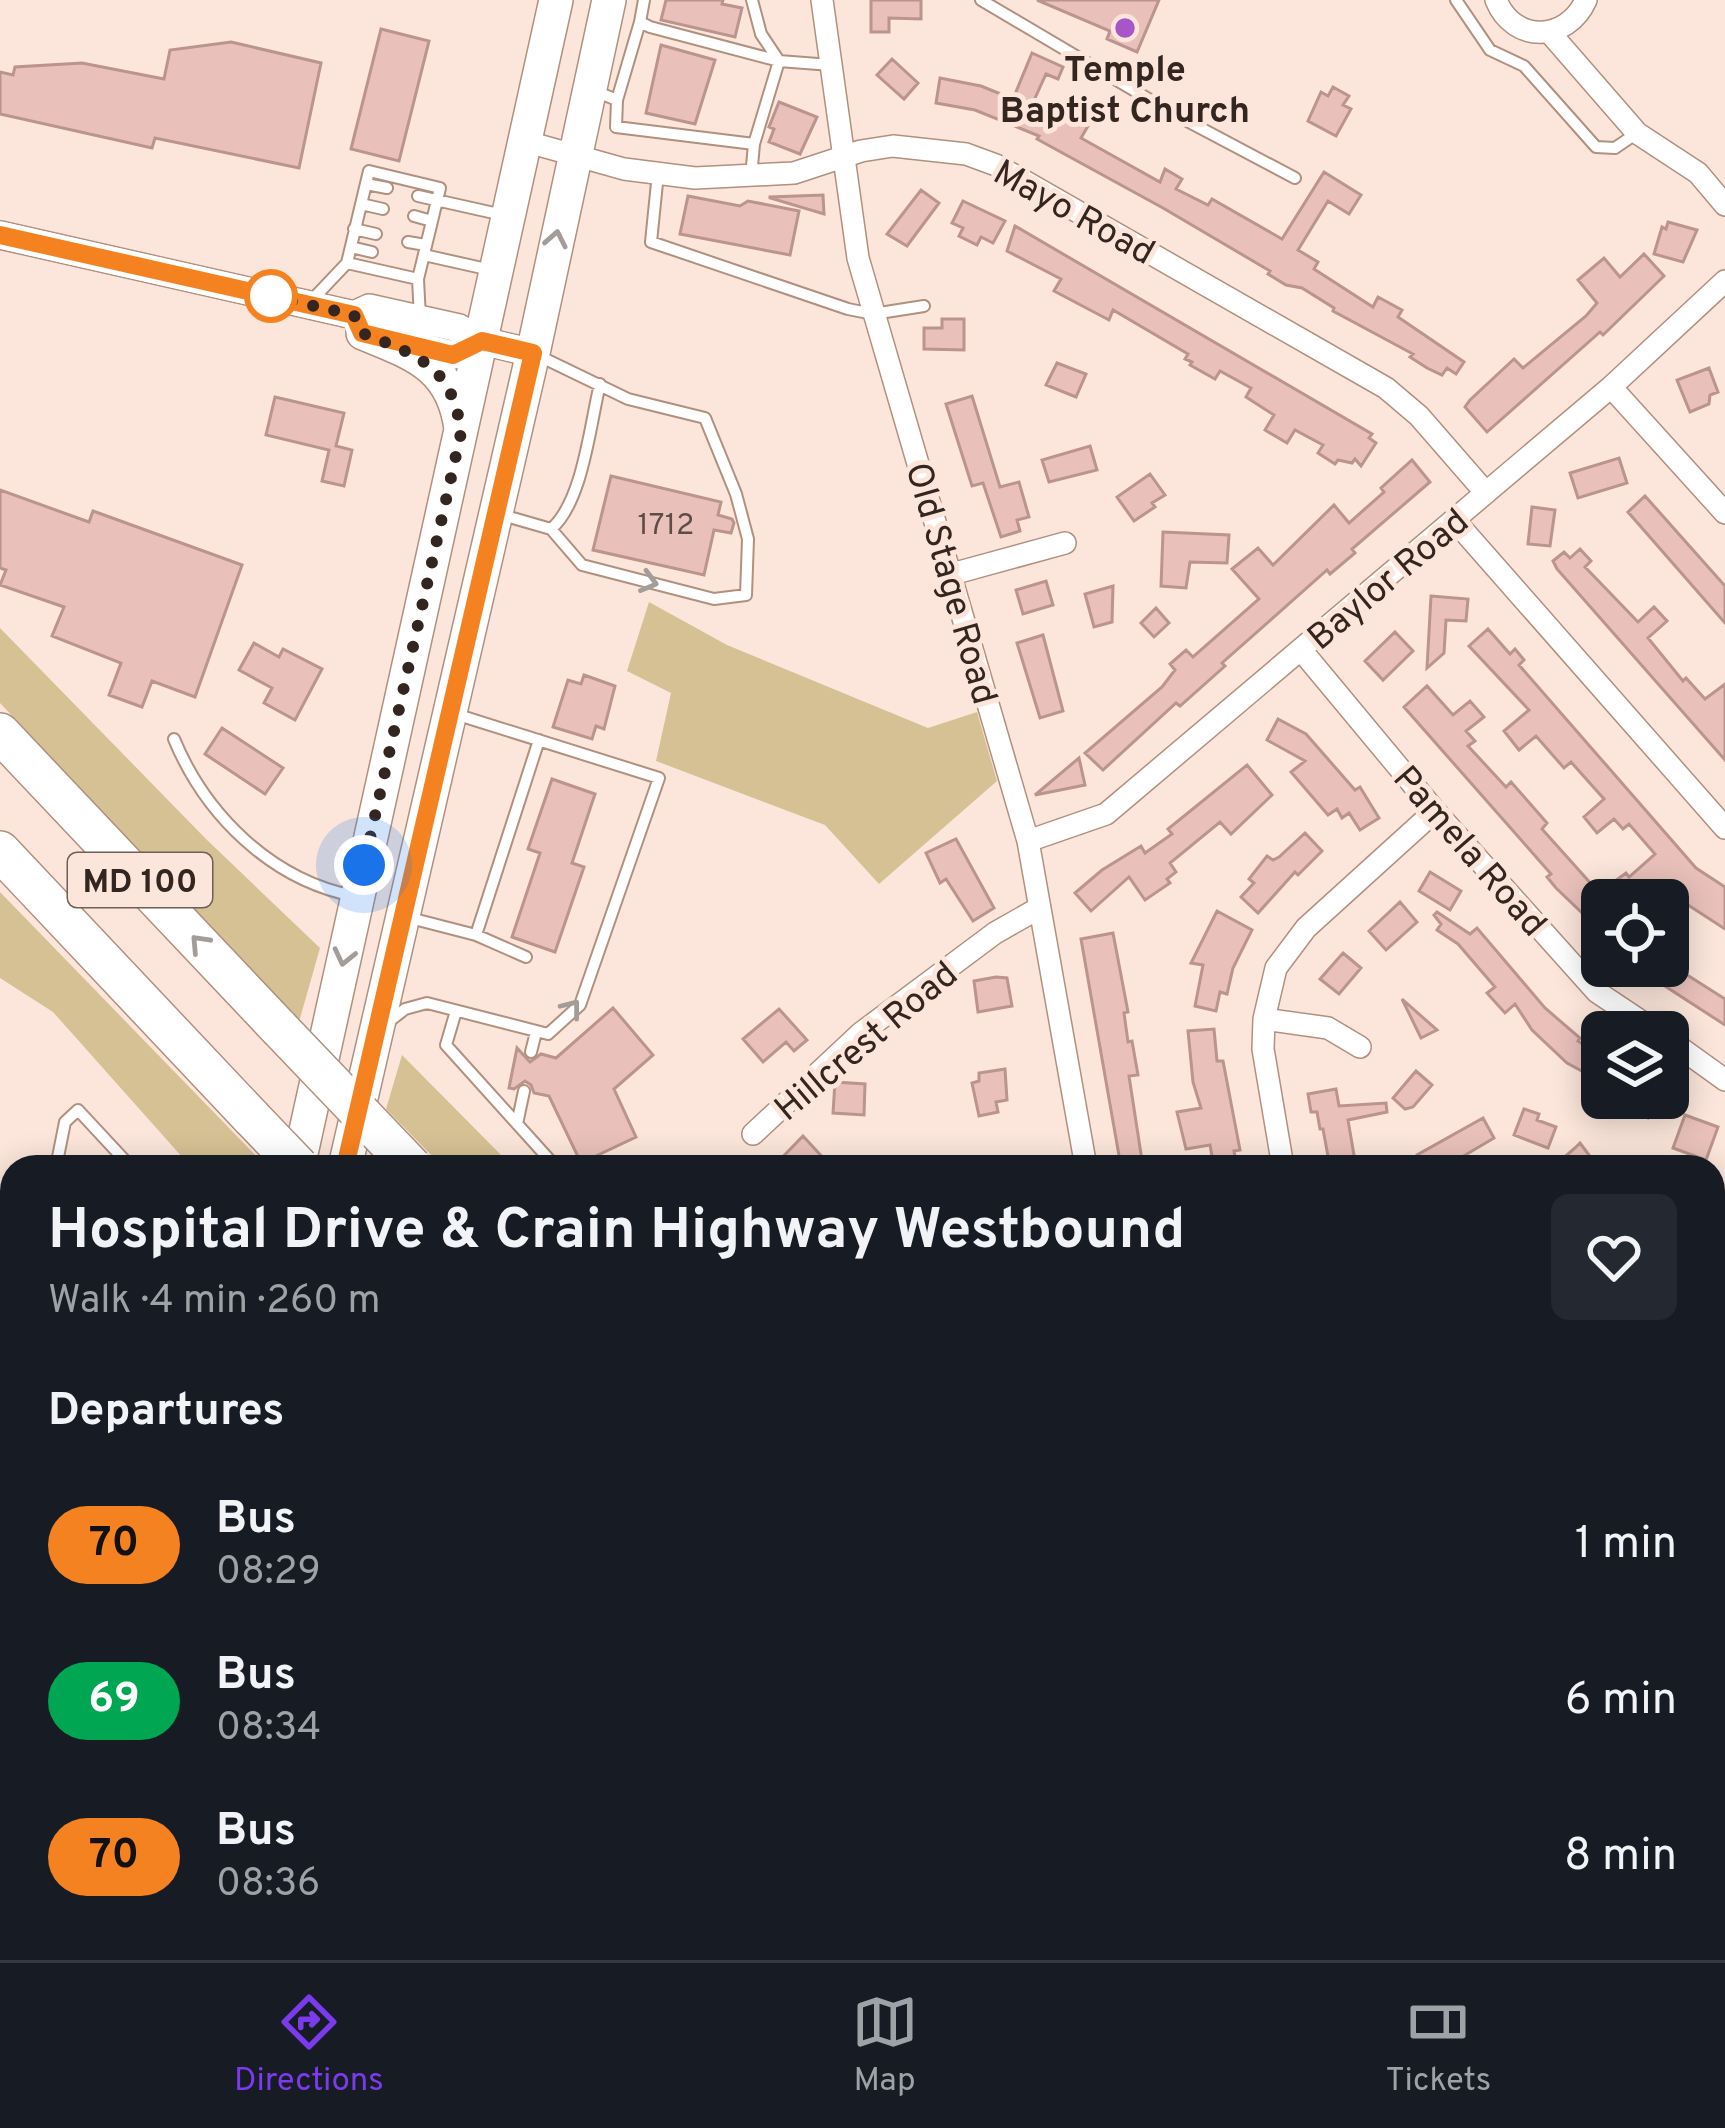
<!DOCTYPE html>
<meta charset="utf-8">
<style>
:root{--surface:#171b24;--page:#242831;--text:#f1f3f6;--muted:#9ea1a6;--line:#363941;--accent:#7c3aed}
body{margin:0;font-family:Overpass,sans-serif;background:var(--page);color:var(--text);height:100vh;display:flex;flex-direction:column;font-size:45px;white-space:nowrap}
*{box-sizing:border-box;margin:0}
p{font-size:39px;color:var(--muted)}
.icon{flex:none;width:66px;height:66px;fill:none;stroke:currentColor;stroke-width:2;stroke-linecap:round;stroke-linejoin:round}
.map{position:relative;flex:1;overflow:hidden}
.drawer{position:absolute;left:0px;top:1155px;width:1725px;height:807px;display:flex;flex-direction:column;background:var(--surface);border-radius:36px 36px 0 0;box-shadow:0 6px 30px #0003}
.drawer>*{flex:none}
.badge{padding:0 24px;border-radius:39px;font-size:42px;line-height:78px}
.controls{position:absolute;left:1581px;top:879px;display:grid;gap:24px}
.controls a{display:grid;place-items:center;width:108px;height:108px;border-radius:18px;background:var(--surface);box-shadow:0 6px 30px #0003;font-size:60px}
.you{position:absolute;width:60px;height:60px;margin:-30px;border:9px solid #fff;border-radius:50%;background:#1a73e8;box-shadow:0 0 0 18px #1a73e833}
.map>.badge{position:absolute;translate:-50% -50%;box-shadow:0 0 0 6px #fff}
h2{padding:0 48px;font-size:45px;line-height:108px}
.round{display:grid;place-items:center;flex:none;width:126px;height:126px;border-radius:18px;background:var(--page)}
.summary{display:flex;align-items:center;justify-content:space-between;height:204px;padding:0 48px}
h1{font-size:57px;font-weight:700;line-height:90px}
ul{padding:0;list-style:none}
li{display:flex;align-items:center;gap:36px;height:156px;padding:0 48px}
li div{flex:1}
li b{display:block;font-size:45px}
li em{font-style:normal}
li .badge{min-width:132px;font-weight:700;text-align:center}
.tab-bar{display:flex;justify-content:space-around;align-items:center;height:168px;border-top:3px solid var(--line);background:var(--surface);font-size:33px;color:var(--muted)}
.tab-bar a{display:grid;justify-items:center;gap:6px}
.tab-bar .on{color:var(--accent)}
.map>svg:first-child{display:block}
.green{fill:#d6c194}
.building{fill:#e9c1ba;stroke:#ba948d;stroke-width:3}
.lines{fill:none;stroke-linecap:round;stroke-linejoin:round}
.service-casing{stroke:#b0907f;stroke-width:14}
.minor-casing{stroke:#b0907f;stroke-width:24}
.tertiary-casing{stroke:#b0907f;stroke-width:30}
.primary-casing{stroke:#b0907f;stroke-width:36}
.motorway-casing{stroke:#b0907f;stroke-width:42}
.path{stroke:#a49189;stroke-width:3;stroke-dasharray:9 9;stroke-linecap:butt}
.service{stroke:#fff;stroke-width:10}
.minor{stroke:#fff;stroke-width:21}
.tertiary{stroke:#fff;stroke-width:27}
.primary{stroke:#fff;stroke-width:33}
.motorway{stroke:#fff;stroke-width:39}
.motorway-bridge-casing{stroke:#b0907f;stroke-width:42;stroke-linecap:butt}
.motorway-bridge{stroke:#fff;stroke-width:39}
.oneway{stroke:#a39d9a}
.line-casing{stroke:#fff;stroke-width:27}
.line{stroke:#f58220;stroke-width:18}
.walk{stroke:#33251f;stroke-width:12;stroke-dasharray:0 21.6}
.poi-dot{fill:#a756c7;stroke:#fce6db;stroke-width:4.5}
.stop-dot{fill:#fff;stroke:#f58220;stroke-width:6}
.labels{text-anchor:middle;stroke-width:10;stroke-linejoin:round;paint-order:stroke}
.number-label{font-size:30px;fill:#604c46}
.shield{fill:#fce6db;stroke:#6f5f57;stroke-width:3}
.shield-label{font-size:33px;font-weight:bold;fill:#33251f}
.poi-label{font-size:36px;font-weight:bold;fill:#33251f;stroke:#fce6db}
.street-label{font-size:36px;fill:#33251f;stroke:#fce6db}
</style>
<div class="map">
<svg width="1725" height="1960" viewBox="0 0 1725 1960">
<rect width="100%" height="100%" fill="#fce6db"/>
<!-- green -->
<path class="green" d="M 649,602 L 727,645 L 928,728 L 977,712 L 997,781 L 879,884 L 825,825 L 656,761 L 671,693 L 627,671 Z
M 0,628 L 206,839 L 320,948 L 299,1022 L 0,703 Z
M 0,892 L 264,1164 L 261,1167 L 191,1167 L 53,1012 L 0,978 Z
M 402,1055 L 513,1167 L 443,1167 L 386,1109 Z
M 930,1950 L 1050,1950 L 1055,1960 L 933,1960 Z"/>
<!-- building -->
<path class="building" d="M 666,0 L 723,0 L 722,4 L 742,8 L 735,37 L 661,20 Z
M 871,0 L 921,0 L 921,19 L 889,18 L 889,32 L 871,32 Z
M 1037,0 L 1159,0 L 1137,52 L 1107,39 L 1110,31 Z
M 381,29 L 429,41 L 399,161 L 351,149 Z
M 231,42 L 321,63 L 299,168 L 155,138 L 152,148 L 0,114 L 0,72 L 13,75 L 15,67 L 82,63 L 164,79 L 170,50 Z
M 661,45 L 715,60 L 695,124 L 646,113 Z
M 1032,53 L 1063,67 L 1058,79 L 1046,74 L 1031,107 L 1062,124 L 1069,115 L 1088,126 L 1081,138 L 1160,182 L 1165,169 L 1182,179 L 1176,189 L 1208,205 L 1212,199 L 1282,239 L 1324,172 L 1361,195 L 1349,214 L 1328,201 L 1298,250 L 1318,262 L 1314,269 L 1373,307 L 1378,297 L 1402,310 L 1398,317 L 1464,362 L 1456,374 L 1447,368 L 1442,375 L 1427,368 L 1410,357 L 1413,354 L 1333,311 L 1334,308 L 1302,288 L 1286,285 L 1268,274 L 1270,271 L 1163,208 L 1037,139 L 1039,136 L 975,110 L 936,103 L 940,78 L 981,86 L 1013,99 Z
M 892,59 L 918,83 L 904,99 L 877,75 Z
M 1333,87 L 1349,96 L 1343,105 L 1351,109 L 1336,136 L 1308,121 L 1321,92 L 1328,96 Z
M 779,102 L 817,117 L 800,154 L 769,142 L 774,129 L 769,127 Z
M 921,190 L 939,203 L 907,246 L 887,234 Z
M 823,195 L 824,214 L 770,198 L 770,197 Z
M 688,196 L 740,206 L 748,201 L 799,211 L 790,255 L 680,234 Z
M 963,201 L 1005,221 L 993,243 L 981,237 L 977,245 L 959,236 L 963,228 L 952,223 Z
M 1668,222 L 1697,230 L 1683,262 L 1654,254 L 1662,227 L 1666,229 Z
M 1015,226 L 1372,434 L 1369,438 L 1376,443 L 1361,466 L 1355,459 L 1352,463 L 1338,460 L 1335,464 L 1318,453 L 1323,445 L 1295,430 L 1287,443 L 1265,430 L 1274,415 L 1246,397 L 1251,388 L 1220,371 L 1215,379 L 1190,365 L 1192,362 L 1185,359 L 1188,354 L 1113,310 L 1109,320 L 1054,291 L 1061,279 L 1007,251 Z
M 1644,254 L 1664,276 L 1603,335 L 1600,332 L 1487,432 L 1465,407 L 1470,400 L 1514,359 L 1523,368 L 1586,316 L 1597,303 L 1578,280 L 1604,258 L 1620,277 Z
M 942,319 L 964,319 L 964,350 L 924,349 L 924,328 L 942,328 Z
M 1057,363 L 1086,374 L 1076,397 L 1046,385 Z
M 1709,368 L 1718,392 L 1710,395 L 1709,404 L 1690,412 L 1677,380 Z
M 972,396 L 1000,487 L 1019,482 L 1029,517 L 1017,520 L 1020,531 L 1001,537 L 983,483 L 972,486 L 946,404 Z
M 275,397 L 344,413 L 336,446 L 352,450 L 344,486 L 322,481 L 329,450 L 266,435 Z
M 1090,446 L 1097,470 L 1049,482 L 1042,460 Z
M 1619,458 L 1627,483 L 1578,498 L 1570,473 Z
M 1412,460 L 1430,482 L 1352,549 L 1355,553 L 1330,574 L 1327,570 L 1222,663 L 1225,666 L 1180,706 L 1176,703 L 1103,770 L 1085,753 L 1162,687 L 1175,670 L 1170,664 L 1186,650 L 1193,657 L 1259,599 L 1232,569 L 1258,548 L 1273,565 L 1334,505 L 1349,523 L 1384,492 L 1381,488 Z
M 1150,474 L 1165,495 L 1152,503 L 1155,507 L 1134,521 L 1117,497 Z
M 611,476 L 721,502 L 718,515 L 732,519 L 734,523 L 731,533 L 714,530 L 704,575 L 593,550 Z
M 0,490 L 89,522 L 93,511 L 242,565 L 195,697 L 152,681 L 142,707 L 109,695 L 121,663 L 52,636 L 64,607 L 0,585 L 6,570 L 0,568 Z
M 1645,496 L 1725,586 L 1725,623 L 1628,512 Z
M 1532,507 L 1555,510 L 1550,546 L 1528,544 Z
M 1163,532 L 1229,535 L 1227,563 L 1190,562 L 1186,588 L 1161,586 Z
M 1580,549 L 1591,561 L 1585,567 L 1638,622 L 1654,607 L 1667,621 L 1648,638 L 1683,681 L 1686,678 L 1705,699 L 1725,684 L 1725,760 L 1557,569 L 1553,561 L 1564,552 L 1570,558 Z
M 1046,581 L 1053,605 L 1023,614 L 1016,590 Z
M 1113,586 L 1112,622 L 1094,627 L 1085,594 Z
M 1431,596 L 1468,599 L 1466,621 L 1446,620 L 1444,653 L 1427,668 Z
M 1156,608 L 1169,623 L 1154,637 L 1141,623 Z
M 1488,629 L 1510,654 L 1515,649 L 1524,660 L 1519,665 L 1696,868 L 1725,887 L 1725,929 L 1685,903 L 1668,924 L 1668,900 L 1602,900 L 1602,932 L 1556,888 L 1547,877 L 1551,874 L 1404,707 L 1427,686 L 1453,715 L 1470,701 L 1484,717 L 1466,731 L 1475,741 L 1468,746 L 1506,787 L 1511,782 L 1547,823 L 1542,829 L 1594,887 L 1602,882 L 1604,889 L 1626,873 L 1629,877 L 1655,854 L 1629,824 L 1623,829 L 1614,819 L 1597,833 L 1584,817 L 1604,799 L 1571,762 L 1564,768 L 1536,736 L 1519,750 L 1504,731 L 1529,710 L 1469,646 Z
M 1395,632 L 1413,651 L 1383,680 L 1365,661 Z
M 1043,635 L 1063,711 L 1040,718 L 1017,643 Z
M 254,643 L 279,657 L 283,649 L 322,669 L 295,720 L 264,703 L 272,688 L 239,670 Z
M 584,675 L 615,686 L 604,729 L 596,726 L 592,739 L 553,727 L 568,680 L 581,684 Z
M 1278,719 L 1306,734 L 1355,790 L 1360,787 L 1379,818 L 1360,830 L 1349,813 L 1342,818 L 1337,809 L 1328,815 L 1291,772 L 1305,761 L 1267,740 Z
M 222,728 L 283,768 L 265,794 L 205,754 Z
M 1079,758 L 1085,785 L 1035,795 Z
M 1247,765 L 1272,795 L 1231,834 L 1220,822 L 1170,863 L 1176,872 L 1167,879 L 1170,883 L 1145,900 L 1129,877 L 1091,911 L 1075,893 L 1102,870 L 1141,846 L 1145,853 L 1172,834 L 1168,829 Z
M 552,779 L 595,794 L 572,863 L 584,867 L 555,952 L 512,937 L 540,853 L 528,849 Z
M 1305,833 L 1322,851 L 1298,875 L 1295,872 L 1258,913 L 1241,897 L 1254,883 L 1249,879 L 1267,856 L 1273,860 L 1279,857 Z
M 956,839 L 994,908 L 973,921 L 946,879 L 940,883 L 926,853 Z
M 1430,872 L 1461,891 L 1450,910 L 1419,891 Z
M 1400,902 L 1417,922 L 1386,950 L 1369,931 Z
M 1217,911 L 1252,930 L 1233,968 L 1227,994 L 1220,992 L 1216,1011 L 1195,1006 L 1203,965 L 1191,963 Z
M 1437,912 L 1470,934 L 1477,928 L 1545,1008 L 1580,1038 L 1578,1041 L 1602,1056 L 1602,1097 L 1584,1086 L 1591,1076 L 1567,1063 L 1532,1030 L 1515,1004 L 1505,1013 L 1487,993 L 1495,987 L 1458,944 L 1437,930 L 1441,924 L 1434,915 Z
M 1113,933 L 1128,1012 L 1124,1013 L 1128,1042 L 1132,1041 L 1138,1075 L 1129,1076 L 1143,1167 L 1121,1167 L 1081,939 Z
M 1343,953 L 1361,968 L 1339,994 L 1320,979 Z
M 1634,966 L 1673,966 L 1725,999 L 1725,1025 Z
M 996,977 L 1007,978 L 1012,1006 L 978,1012 L 974,981 Z
M 1402,999 L 1437,1030 L 1421,1038 Z
M 613,1008 L 653,1055 L 614,1089 L 636,1137 L 581,1163 L 549,1096 L 534,1093 L 531,1085 L 525,1081 L 514,1089 L 509,1088 L 517,1048 L 530,1062 L 541,1054 L 556,1058 Z
M 779,1009 L 807,1040 L 794,1051 L 786,1042 L 763,1062 L 743,1039 Z
M 1214,1029 L 1217,1061 L 1223,1061 L 1240,1150 L 1234,1151 L 1237,1167 L 1214,1167 L 1210,1145 L 1186,1149 L 1177,1112 L 1201,1108 L 1193,1082 L 1188,1031 Z
M 1005,1069 L 1007,1100 L 996,1102 L 998,1112 L 979,1116 L 972,1083 L 979,1081 L 979,1073 Z
M 1416,1071 L 1432,1085 L 1413,1107 L 1405,1109 L 1393,1098 Z
M 835,1082 L 865,1084 L 864,1115 L 833,1113 Z
M 1336,1089 L 1339,1106 L 1386,1103 L 1387,1112 L 1348,1120 L 1356,1167 L 1330,1167 L 1323,1129 L 1320,1129 L 1317,1112 L 1311,1112 L 1308,1094 Z
M 1617,1098 L 1661,1098 L 1648,1118 Z
M 1524,1109 L 1539,1114 L 1537,1120 L 1556,1127 L 1548,1148 L 1514,1135 Z
M 1685,1115 L 1718,1127 L 1706,1160 L 1673,1148 Z
M 1483,1118 L 1494,1138 L 1445,1167 L 1417,1167 L 1417,1155 Z
M 803,1136 L 825,1160 L 817,1167 L 773,1167 Z
M 1580,1143 L 1598,1167 L 1553,1167 L 1575,1148 Z"/>
<g class="lines">
<defs>
<path id="service" d="M 644,0 L 640,22 L 650,27 L 779,61 L 754,144
M 752,0 L 761,34 L 779,61 L 831,65
M 981,0 L 1174,114 L 1295,178
M 1456,0 L 1490,50 L 1524,66 L 1596,147 L 1615,148 L 1637,133
M 597,92 L 617,100 L 616,127 L 754,144 L 751,177
M 617,100 L 640,22
M 369,171 L 440,188 L 418,279 L 347,263 Z
M 658,173 L 651,242 L 848,309 L 873,314 L 924,306
M 366,184 L 387,188
M 418,196 L 503,215
M 361,204 L 383,209
M 414,216 L 432,221
M 354,229 L 376,234
M 408,242 L 426,245
M 351,247 L 372,252
M 424,255 L 491,270
M 418,279 L 420,318
M 310,302 L 347,263
M 499,514 L 551,529 L 582,565 L 714,599 L 746,595 L 748,539 L 736,494 L 705,418 L 628,399 L 537,355
M 551,529 C 583,502 590,424 600,384
M 174,739 C 206,816 272,880 354,896
M 410,918 L 476,935 L 539,740
M 476,935 L 526,957
M 456,1011 L 446,1045 L 556,1167
M 387,1023 L 405,1009 L 427,1003 L 548,1034 L 580,1005 L 659,778 L 452,713
M 531,1052 L 536,1032
M 517,1124 L 524,1091
M 56,1167 L 65,1122 L 78,1110 L 131,1167
M 0,1278 L 12,1268"/>
<path id="minor" d="M 822,0 L 858,258 L 1028,841 L 1086,1167
M 1496,0 C 1514,44 1567,42 1586,0
M 1550,33 L 1637,133 L 1698,173 L 1725,205
M 524,141 L 624,169 L 695,178 L 794,173 L 861,151 L 893,146 L 966,154 L 996,165 L 1386,388 L 1419,416 L 1486,493
M 1611,387 L 1725,513
M 1455,521 L 1725,828
M 952,574 L 1065,543
M 1302,651 L 1435,811 L 1597,992 L 1657,1032
M 1028,841 L 1106,814 L 1611,387 L 1725,281
M 1264,1019 L 1328,1028 L 1360,1047
M 1668,1039 L 1725,1080
M 753,1134 L 861,1033 L 995,933 L 1039,908
M 1283,1167 L 1263,1049 L 1264,1019 L 1276,968 L 1306,928 L 1435,811
M 1713,1211 L 1725,1201
M 0,1388 L 12,1377
M 0,1425 L 12,1441
M 1713,1481 L 1725,1472
M 1713,1744 L 1725,1733
M 170,1950 L 171,1960
M 469,1950 L 521,1960
M 1409,1950 L 1419,1960"/>
<path id="tertiary" d="M 0,235 L 354,315 L 369,308 L 459,328 L 482,341 L 533,353
M 401,342 L 453,355 L 482,341
M 0,1307 L 12,1323"/>
<path id="primary" d="M 363,333 C 414,354 453,366 461,429
M 298,1167 L 556,0
M 345,1167 L 533,353 L 609,0
M 262,1950 L 263,1960
M 308,1950 L 310,1960"/>
<path id="motorway" d="M 0,733 L 279,1028
M 0,851 L 252,1118
M 819,1950 L 822,1960
M 905,1950 L 907,1960"/>
</defs>
<!-- service casing -->
<use href="#service" class="service-casing"/>
<!-- minor casing -->
<use href="#minor" class="minor-casing"/>
<!-- tertiary casing -->
<use href="#tertiary" class="tertiary-casing"/>
<!-- primary casing -->
<use href="#primary" class="primary-casing"/>
<!-- motorway casing -->
<use href="#motorway" class="motorway-casing"/>
<!-- path -->
<path class="path" d="M 212,1950 L 213,1960"/>
<!-- service -->
<use href="#service" class="service"/>
<!-- minor -->
<use href="#minor" class="minor"/>
<!-- tertiary -->
<use href="#tertiary" class="tertiary"/>
<!-- primary -->
<use href="#primary" class="primary"/>
<!-- motorway -->
<use href="#motorway" class="motorway"/>
<defs>
<path id="motorway-bridge" d="M 279,1028 L 412,1167
M 252,1118 L 299,1167"/>
</defs>
<!-- motorway-bridge casing -->
<use href="#motorway-bridge" class="motorway-bridge-casing"/>
<!-- motorway-bridge -->
<use href="#motorway-bridge" class="motorway-bridge"/>
</g>
<!-- one-way arrows -->
<defs><path id="oneway-chevron" d="M-2-3.5L2.5 0L-2 3.5" fill="none" stroke-width="1.6" stroke-linecap="round" stroke-linejoin="round" transform="scale(3)"/></defs>
<g class="oneway">
<use href="#oneway-chevron" transform="translate(556 239) rotate(-79)"/>
<use href="#oneway-chevron" transform="translate(649 582) rotate(15)"/>
<use href="#oneway-chevron" transform="translate(199 943) rotate(-133)"/>
<use href="#oneway-chevron" transform="translate(344 957) rotate(103)"/>
<use href="#oneway-chevron" transform="translate(572 1008) rotate(-52)"/>
</g>
<g class="lines">
<defs>
<path id="line" d="M 0,235 L 354,315 L 362,333 L 453,355 L 482,341 L 533,353 L 345,1167"/>
</defs>
<!-- line casing -->
<use href="#line" class="line-casing"/>
<!-- line -->
<use href="#line" class="line"/>
<!-- walk -->
<path class="walk" d="M 271,296 L 354,315 L 362,333 C 419,356 453,366 461,433 L 364,865"/>
</g>
<!-- markers -->
<circle class="poi-dot" cx="1125" cy="28" r="12"/>
<circle class="stop-dot" cx="271" cy="296" r="24"/>
<g class="labels">
<!-- number labels -->
<g class="number-label">
<text x="666" y="534">1712</text>
</g>
<!-- shield labels -->
<rect class="shield" x="68" y="853" width="144" height="54" rx="9"/>
<g class="shield-label">
<text x="140" y="892">MD 100</text>
</g>
<!-- poi labels -->
<g class="poi-label">
<text x="1125" y="81">Temple<tspan x="1125" dy="41">Baptist Church</tspan></text>
</g>
<!-- street labels -->
<g class="street-label">
<text transform="translate(1075 211) rotate(29)" y="13">Mayo Road</text>
<text transform="translate(1387 578) rotate(-40)" y="13">Baylor Road</text>
<text transform="translate(953 583) rotate(74)" y="13">Old Stage Road</text>
<text transform="translate(1471 850) rotate(49)" y="13">Pamela Road</text>
<text transform="translate(865 1040) rotate(-40)" y="13">Hillcrest Road</text>
</g>
</g>
</svg>
<div class="controls">
<a><svg class="icon" aria-label="locate" viewBox="0 0 24 24"><circle cx="12" cy="12" r="6"/><path d="M12 2v4M12 18v4M2 12h4M18 12h4"/></svg></a>
<a><svg class="icon" aria-label="layers" viewBox="0 0 24 24"><path d="M12 4l9 5-9 5-9-5zM3 14l9 5 9-5"/></svg></a>
</div>
<div class="you" style="left:364px;top:865px"></div>
<section class="drawer">
<div class="summary"><div><h1>Hospital Drive &amp; Crain Highway Westbound</h1><p>Walk · 4 min · 260 m</p></div><a class="round"><svg class="icon" aria-label="heart" viewBox="0 0 24 24"><path d="M12 20l-8-8c-3-5 5-10 8-4 3-6 11-1 8 4z"/></svg></a></div>
<h2>Departures</h2>
<ul>
<li><span class="badge" style="background:#f58220;color:#111">70</span><div><b>Bus</b><p>08:29</p></div><em>1 min</em></li>
<li><span class="badge" style="background:#00a651;color:#fff">69</span><div><b>Bus</b><p>08:34</p></div><em>6 min</em></li>
<li><span class="badge" style="background:#f58220;color:#111">70</span><div><b>Bus</b><p>08:36</p></div><em>8 min</em></li>
</ul>
</section>
</div>
<nav class="tab-bar">
<a class="on"><svg class="icon" aria-label="directions" viewBox="0 0 24 24"><path d="M12 3l9 9-9 9-9-9zM9 14v-3h6M13 9l2 2-2 2"/></svg>Directions</a>
<a><svg class="icon" aria-label="map" viewBox="0 0 24 24"><path d="M3 6l6-2 6 2 6-2v14l-6 2-6-2-6 2zM9 4v14M15 6v14"/></svg>Map</a>
<a><svg class="icon" aria-label="tickets" viewBox="0 0 24 24"><path d="M3 7h18v10H3zM15 7v10"/></svg>Tickets</a>
</nav>
